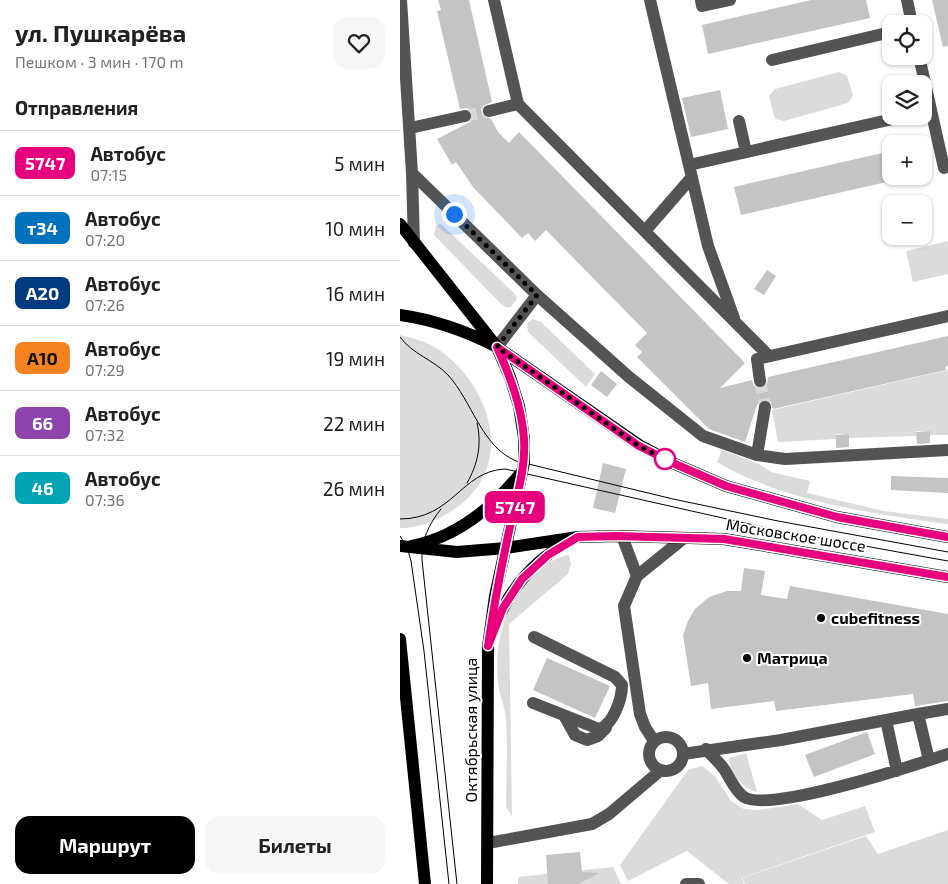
<!DOCTYPE html>
<html lang="ru">
<meta charset="utf-8">
<style>
:root{--surface:#fff;--page:#f6f6f6;--text:#202124;--muted:#757577;--line:#e0e0e0;--accent:#000}
body{margin:0;font-family:"Exo 2",sans-serif;background:var(--page);color:var(--text);height:100vh;display:flex;flex-direction:column;font-size:19px;white-space:nowrap}
*{box-sizing:border-box;margin:0}
p{font-size:16px;color:var(--muted)}
.icon{flex:none;width:28px;height:28px;fill:none;stroke:currentColor;stroke-width:2;stroke-linecap:round;stroke-linejoin:round}
.map{position:relative;flex:1;overflow:hidden}
.drawer{display:flex;flex-direction:column;background:var(--surface);width:400px}
.drawer>*{flex:none}
.badge{padding:0 10px;border-radius:8px;font-size:18px;line-height:32px}
.buttons{position:absolute;left:482px;top:15px;display:grid;gap:10px}
.buttons a{display:grid;place-items:center;width:50px;height:50px;border-radius:10px;background:var(--surface);box-shadow:0 1px 4px #0004;font-size:25px}
.you{position:absolute;width:25px;height:25px;margin:-12px;border:4px solid #fff;border-radius:50%;background:#1a73e8;box-shadow:0 0 0 8px #1a73e833}
.map>.badge{position:absolute;translate:-50% -50%;box-shadow:0 0 0 2px #fff}
h2{padding:0 15px;font-size:19px;line-height:45px}
.round{display:grid;place-items:center;flex:none;width:52px;height:52px;border-radius:15px;background:var(--page)}
.headline{display:flex;align-items:center;justify-content:space-between;height:85px;padding:0 15px}
h1{font-size:24px;font-weight:700;line-height:38px}
.cta{display:flex;gap:10px;margin-top:auto;padding:10px 15px}
.cta a{flex:1;height:58px;border-radius:15px;background:var(--accent);color:#fff;font-size:20px;font-weight:700;line-height:58px;text-align:center}
.cta a+a{background:var(--page);color:var(--text)}
ul{padding:0;list-style:none}
li{display:flex;align-items:center;gap:15px;height:65px;padding:0 15px;border-top:1px solid var(--line)}
li div{flex:1}
li b{display:block;font-size:19px}
li em{font-style:normal}
li .badge{min-width:55px;font-weight:700;text-align:center}
main{display:flex;flex:1;min-height:0}
.map>svg:first-child{display:block}
.green{fill:#dbdbdb}
.building{fill:#c4c4c4}
.lines{fill:none;stroke-linecap:round;stroke-linejoin:round}
.minor-tunnel{stroke:#d9d9d9;stroke-width:12;stroke-dasharray:12 6;stroke-linecap:butt}
.minor{stroke:#545454;stroke-width:12}
.major{stroke:#000;stroke-width:12}
.tram{stroke:#000;stroke-width:1}
.line-casing{stroke:#fff;stroke-width:11}
.line{stroke:#e6007e;stroke-width:8}
.walk{stroke:#000;stroke-width:5;stroke-dasharray:0 9}
.stop-dot{fill:#fff;stroke:#e6007e;stroke-width:2.5}
.poi-dot{fill:#000;stroke:#fff;stroke-width:2}
.labels{text-anchor:middle;stroke-width:4;stroke-linejoin:round;paint-order:stroke}
.street-label{font-size:16px;fill:#000;stroke:#fff}
.poi-label{font-size:16px;font-weight:bold;fill:#000;stroke:#fff;text-anchor:start}
</style>
<main>
<section class="drawer">
<div class="headline"><div><h1>ул. Пушкарёва</h1><p>Пешком · 3 мин · 170 m</p></div><a class="round"><svg class="icon" aria-label="heart" viewBox="0 0 24 24"><path d="M12 20l-8-8c-3-5 5-10 8-4 3-6 11-1 8 4z"/></svg></a></div>
<h2>Отправления</h2>
<ul>
<li><span class="badge" style="background:#e6007e;color:#fff">5747</span><div><b>Автобус</b><p>07:15</p></div><em>5 мин</em></li>
<li><span class="badge" style="background:#0072bc;color:#fff">т34</span><div><b>Автобус</b><p>07:20</p></div><em>10 мин</em></li>
<li><span class="badge" style="background:#003b80;color:#fff">А20</span><div><b>Автобус</b><p>07:26</p></div><em>16 мин</em></li>
<li><span class="badge" style="background:#f58220;color:#111">А10</span><div><b>Автобус</b><p>07:29</p></div><em>19 мин</em></li>
<li><span class="badge" style="background:#8e44ad;color:#fff">66</span><div><b>Автобус</b><p>07:32</p></div><em>22 мин</em></li>
<li><span class="badge" style="background:#00a3b4;color:#fff">46</span><div><b>Автобус</b><p>07:36</p></div><em>26 мин</em></li>
</ul>
<div class="cta"><a>Маршрут</a><a>Билеты</a></div>
</section>
<div class="map">
<svg width="548" height="884" viewBox="0 0 548 884">
<rect width="100%" height="100%" fill="#fff"/>
<!-- green -->
<path class="green" d="M 439,72 L 447,76 L 453,95 L 448,103 L 384,121 L 375,119 L 369,96 L 375,89 Z
M 41,224 L 116,295 L 117,299 L 111,307 L 106,307 L 101,304 L 34,235 L 36,225 Z
M 548,241 L 548,274 L 513,282 L 506,251 Z
M 133,319 L 141,322 L 195,374 L 186,387 L 128,332 L 127,323 Z
M 0,335 C 12,338 25,341 36,348 C 89,382 116,461 60,505 C 43,518 26,526 5,528 L 0,528 Z
M 548,370 L 548,435 L 530,435 L 529,431 L 516,431 L 516,436 L 449,438 L 449,434 L 436,434 L 436,439 L 378,442 L 372,410 Z
M 322,450 L 359,464 L 371,472 L 410,481 L 407,493 L 484,511 L 548,519 L 548,524 C 473,514 382,501 317,462 Z
M 169,555 L 171,565 L 168,574 L 109,624 L 112,816 L 106,807 C 106,778 108,748 106,719 C 105,707 99,695 98,682 C 94,641 105,600 137,572 C 148,563 155,557 169,555 Z
M 346,753 L 357,792 C 343,789 328,772 329,758 Z
M 302,766 L 315,776 L 331,801 L 344,809 L 358,810 L 398,804 L 422,820 L 465,806 L 475,832 L 341,878 L 344,884 L 329,884 L 287,851 L 228,881 L 220,865 L 288,770 Z
M 548,830 L 548,884 L 345,884 L 342,878 L 466,836 L 478,854 Z
M 213,867 L 221,884 L 118,884 L 118,877 Z"/>
<!-- building -->
<path class="building" d="M 38,0 L 69,0 L 92,102 L 83,106 L 81,109 L 83,116 L 91,119 L 98,132 L 109,143 L 119,132 L 345,363 L 320,388 L 352,380 L 354,386 L 362,389 L 367,384 L 368,377 L 548,336 L 548,366 L 545,367 L 546,370 L 373,409 L 370,401 L 363,399 L 357,405 L 345,442 L 309,429 L 237,357 L 242,352 L 235,345 L 247,333 L 146,230 L 135,241 L 128,233 L 122,238 L 73,187 L 56,162 L 52,165 L 37,139 L 70,122 L 73,115 L 68,108 L 60,109 L 37,11 L 41,10 Z
M 411,0 L 466,0 L 470,18 L 308,54 L 302,25 Z
M 532,0 L 548,0 L 548,46 L 543,47 Z
M 320,90 L 328,129 L 291,137 L 282,98 Z
M 491,151 L 491,181 L 341,215 L 334,187 Z
M 367,270 L 376,276 L 364,295 L 354,289 Z
M 201,371 L 217,384 L 207,397 L 191,385 Z
M 530,431 L 530,443 L 517,444 L 516,432 Z
M 449,434 L 449,447 L 436,448 L 436,435 Z
M 203,463 L 226,469 L 215,513 L 193,508 Z
M 491,476 L 548,478 L 548,493 L 491,490 Z
M 344,568 L 365,571 L 361,595 L 387,599 L 390,586 L 548,614 L 548,701 L 515,706 L 513,694 L 376,711 L 374,701 L 311,709 L 308,683 L 291,686 L 283,635 L 288,621 L 295,609 L 309,597 L 327,591 L 341,591 Z
M 147,658 L 210,686 L 195,718 L 133,690 Z
M 467,732 L 475,754 L 414,777 L 405,755 Z
M 180,852 L 182,872 L 200,873 L 178,884 L 148,884 L 146,855 Z"/>
<g class="lines">
<!-- minor-tunnel -->
<path class="minor-tunnel" d="M 65,116 L 89,111
M 360,381 L 365,407"/>
<!-- minor -->
<path class="minor" d="M 1,0 L 12,173 L 14,243
M 250,0 L 289,165 L 506,116
M 301,0 L 302,6 L 330,0
M 507,0 L 512,24
M 519,56 L 544,168
M 372,60 L 491,32
M 118,104 L 369,356
M 89,111 L 118,104 L 94,0
M 339,121 L 346,152
M 10,128 L 65,116
M 289,165 L 308,246 L 334,318
M 12,173 L 137,295 L 229,377 L 303,436 L 357,455 L 385,459 L 548,450
M 245,231 L 292,177
M 97,347 L 137,295
M 360,381 L 357,359 L 548,316
M 357,455 L 365,407
M 222,536 L 237,576
M 133,703 L 199,729 C 213,725 222,699 222,685 L 215,677 L 134,637
M 165,717 L 175,735 L 187,740 L 198,736 L 206,728
M 486,720 L 497,771
M249 754a17 17 0 1 1 34 0a17 17 0 1 1-34 0Z
M 254,741 L 245,727 L 240,714 L 224,606 L 237,576 L 284,538
M 306,749 C 312,756 319,762 324,769 C 330,778 335,791 344,797 C 370,813 515,765 548,754
M 283,754 L 381,740 L 518,714
M 529,760 L 518,714 L 548,709
M 88,843 L 192,824 L 209,814 L 261,770
M 286,884 L 299,884"/>
<!-- major -->
<path class="major" d="M 0,224 L 97,347 L 110,377 L 119,406 L 124,438 L 124,463 L 95,596 L 88,646 L 87,884
M 0,315 C 35,320 66,331 97,347 L 239,445 L 275,464 L 326,486 L 437,517 L 548,537
M 0,546 L 57,552 L 106,548 L 178,537 L 217,536 L 324,539 L 548,577
M 12,546 C 56,537 92,508 120,474
M 95,625 C 110,589 135,559 170,541
M 0,639 L 25,884"/>
<!-- tram -->
<path class="tram" d="M 0,337 C 12,354 34,360 48,375 C 72,401 81,446 116,461 L 273,499 L 378,521 L 548,552
M 67,483 C 78,464 82,444 77,423
M 41,509 C 29,524 21,540 22,560 L 57,884
M 0,519 C 53,519 61,471 105,469 L 376,530 L 548,561
M 0,536 L 7,547 L 11,561 L 24,651 L 49,884"/>
</g>
<g class="lines">
<defs>
<path id="line" d="M 548,537 L 437,517 L 326,486 L 275,464 L 239,446 L 97,347 C 110,376 122,407 124,439 C 126,467 117,495 111,522 C 102,563 94,604 88,646 L 103,608 L 122,579 L 148,555 L 178,537 L 216,536 L 324,539 L 548,577"/>
</defs>
<!-- line casing -->
<use href="#line" class="line-casing"/>
<!-- line -->
<use href="#line" class="line"/>
<!-- walk -->
<path class="walk" d="M 54,214 L 137,295 L 97,347 L 239,446 L 265,459"/>
</g>
<!-- markers -->
<circle class="stop-dot" cx="265" cy="459" r="10"/>
<g class="poi-dot">
<circle cx="421" cy="618" r="5"/>
<circle cx="347" cy="658" r="5"/>
</g>
<g class="labels">
<!-- street labels -->
<g class="street-label">
<text transform="translate(396 535) rotate(9)" y="6">Московское шоссе</text>
<text transform="translate(71 730) rotate(-90)" y="6">Октябрьская улица</text>
</g>
<!-- poi labels -->
<g class="poi-label">
<text x="431" y="624">cubefitness</text>
<text x="357" y="664">Матрица</text>
</g>
</g>
</svg>
<div class="buttons">
<a><svg class="icon" aria-label="locate" viewBox="0 0 24 24"><circle cx="12" cy="12" r="6"/><path d="M12 2v4M12 18v4M2 12h4M18 12h4"/></svg></a>
<a><svg class="icon" aria-label="layers" viewBox="0 0 24 24"><path d="M12 4l9 5-9 5-9-5zM3 14l9 5 9-5"/></svg></a>
<a>+</a>
<a>−</a>
</div>
<div class="you" style="left:54px;top:214px"></div>
<b class="badge" style="left:115px;top:507px;background:#e6007e;color:#fff">5747</b>
</div>
</main>
